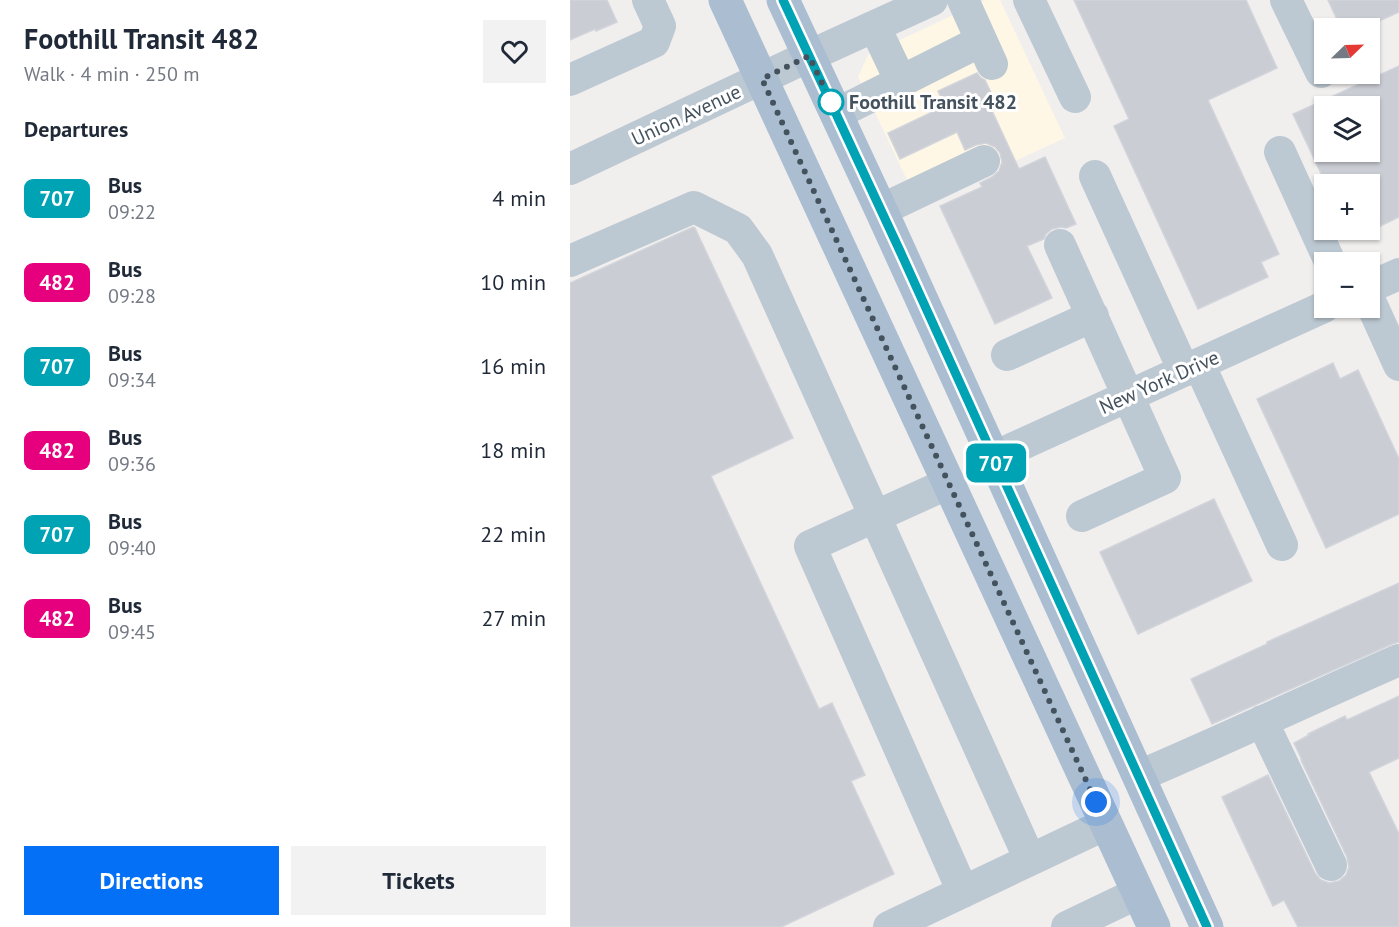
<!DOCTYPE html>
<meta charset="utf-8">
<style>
:root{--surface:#fff;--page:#f2f2f3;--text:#1f2937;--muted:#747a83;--accent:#0470f5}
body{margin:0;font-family:"PT Sans",sans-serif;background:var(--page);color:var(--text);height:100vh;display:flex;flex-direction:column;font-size:22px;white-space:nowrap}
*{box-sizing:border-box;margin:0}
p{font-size:20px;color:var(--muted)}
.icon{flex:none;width:33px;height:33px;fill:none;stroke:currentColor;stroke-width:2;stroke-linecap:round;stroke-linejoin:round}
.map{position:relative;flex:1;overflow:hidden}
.details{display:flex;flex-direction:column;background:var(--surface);width:570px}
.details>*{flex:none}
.badge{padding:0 12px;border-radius:9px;font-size:21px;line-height:39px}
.needle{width:39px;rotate:67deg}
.fabs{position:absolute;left:744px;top:18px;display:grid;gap:12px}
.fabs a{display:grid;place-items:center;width:66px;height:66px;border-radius:0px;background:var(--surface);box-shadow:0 2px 4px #0004;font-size:30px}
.you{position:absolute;width:30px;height:30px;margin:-15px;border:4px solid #fff;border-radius:50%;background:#1a73e8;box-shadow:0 0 0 9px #1a73e833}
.map>.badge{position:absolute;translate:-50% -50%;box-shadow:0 0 0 3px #fff}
h2{padding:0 24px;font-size:22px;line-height:54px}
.round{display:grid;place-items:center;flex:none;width:63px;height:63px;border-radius:0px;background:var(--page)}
.summary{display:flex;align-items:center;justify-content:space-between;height:102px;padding:0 24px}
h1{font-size:28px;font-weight:700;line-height:45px}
.action{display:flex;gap:12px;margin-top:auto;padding:12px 24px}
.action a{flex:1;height:69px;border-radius:0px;background:var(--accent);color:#fff;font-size:24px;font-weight:700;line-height:69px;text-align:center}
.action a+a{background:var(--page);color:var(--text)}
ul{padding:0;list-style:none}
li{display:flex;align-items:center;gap:18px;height:84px;padding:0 24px}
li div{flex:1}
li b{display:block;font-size:22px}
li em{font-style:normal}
li .badge{min-width:66px;font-weight:700;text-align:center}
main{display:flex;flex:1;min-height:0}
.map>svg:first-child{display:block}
.commercial{fill:#fef7e5}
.building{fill:#cacdd4;stroke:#d2d4db;stroke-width:1.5;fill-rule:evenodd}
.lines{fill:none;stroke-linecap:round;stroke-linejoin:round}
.minor{stroke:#bdc9d2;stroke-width:32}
.major{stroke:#abbed1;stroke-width:33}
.line-casing{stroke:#fff;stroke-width:14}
.line{stroke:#00a3b4;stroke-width:9}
.walk{stroke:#44525e;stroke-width:6;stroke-dasharray:0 10.8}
.stop-dot{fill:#fff;stroke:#00a3b4;stroke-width:3}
.labels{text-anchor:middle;stroke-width:6;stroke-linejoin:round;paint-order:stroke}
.stop-label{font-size:20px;font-weight:bold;fill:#44525e;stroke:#fff;text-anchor:start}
.street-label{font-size:20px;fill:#44525e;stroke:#fff}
</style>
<main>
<section class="details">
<div class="summary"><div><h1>Foothill Transit 482</h1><p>Walk · 4 min · 250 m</p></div><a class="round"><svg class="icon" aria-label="heart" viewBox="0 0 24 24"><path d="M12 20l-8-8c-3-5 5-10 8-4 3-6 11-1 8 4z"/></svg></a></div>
<h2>Departures</h2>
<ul>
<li><span class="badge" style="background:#00a3b4;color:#fff">707</span><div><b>Bus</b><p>09:22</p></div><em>4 min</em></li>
<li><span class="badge" style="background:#e6007e;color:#fff">482</span><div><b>Bus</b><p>09:28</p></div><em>10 min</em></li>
<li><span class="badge" style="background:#00a3b4;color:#fff">707</span><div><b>Bus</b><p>09:34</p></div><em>16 min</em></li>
<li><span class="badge" style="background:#e6007e;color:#fff">482</span><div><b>Bus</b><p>09:36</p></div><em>18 min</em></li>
<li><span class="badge" style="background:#00a3b4;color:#fff">707</span><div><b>Bus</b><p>09:40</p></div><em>22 min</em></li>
<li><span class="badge" style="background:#e6007e;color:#fff">482</span><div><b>Bus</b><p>09:45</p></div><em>27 min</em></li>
</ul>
<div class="action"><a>Directions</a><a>Tickets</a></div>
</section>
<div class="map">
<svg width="829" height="927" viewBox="0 0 829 927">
<rect width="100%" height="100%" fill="#f1eeee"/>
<!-- commercial -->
<path class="commercial" d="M 415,0 L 430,0 L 495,138 L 349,205 L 288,77 L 298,55 Z"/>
<!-- building -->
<path class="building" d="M 0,0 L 37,0 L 47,22 L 26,31 L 25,29 L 0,40 Z
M 504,0 L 676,0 L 707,68 L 638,100 L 709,254 L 691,262 L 698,277 L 628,309 L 544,126 L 559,119 Z
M 758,0 L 829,0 L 829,12 L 794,28 L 771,28 Z
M 829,66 L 829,217 L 800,231 L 800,184 L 756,184 L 723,114 ZM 754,106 L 800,106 L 800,152 L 754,152 Z
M 407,73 L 411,78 L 415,80 L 423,97 L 417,100 L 449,169 L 475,157 L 506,224 L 496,228 L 491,227 L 482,229 L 476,234 L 474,239 L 457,246 L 482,298 L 425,324 L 370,206 L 412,187 L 410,183 L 422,177 L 429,171 L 432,162 L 430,153 L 425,147 L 416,143 L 406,145 L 395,150 L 387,132 L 330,159 L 318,133 L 375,106 L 368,91 Z
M 123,227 L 125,228 L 223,438 L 141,476 L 249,709 L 262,703 L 295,775 L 281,781 L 324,874 L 211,927 L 0,927 L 0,283 Z
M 763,363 L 770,379 L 788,370 L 829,459 L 829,514 L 756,548 L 687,399 Z
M 644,499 L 682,581 L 568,634 L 530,552 Z
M 829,583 L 829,642 L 822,644 L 642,724 L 621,679 L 697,644 L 697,642 Z
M 829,696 L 829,758 L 799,772 L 829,834 L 829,927 L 728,927 L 714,900 L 703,906 L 652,797 L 698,775 L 745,873 L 751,880 L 759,883 L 769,881 L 776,875 L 779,867 L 777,857 L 731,760 L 732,760 L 724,743 L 739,735 L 738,734 L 775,716 L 777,720 Z"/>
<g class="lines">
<!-- minor -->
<path class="minor" d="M 393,0 L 422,64
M 459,0 L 505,97
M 716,0 L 751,72
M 305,27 L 331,82
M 0,80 L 84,42 L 90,26 L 78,0
M 266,114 L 411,41
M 710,152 L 760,262
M 0,169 L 239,56 L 362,0
M 525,176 L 614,371
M 311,210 L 414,161
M 490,245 L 595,478 L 512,516
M 0,261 L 124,207 L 168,229 L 187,255 L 460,860 L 319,927
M 800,287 L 829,274
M 800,301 L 829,365
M 437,355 L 523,316
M 629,364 L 712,545
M 424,457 L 754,307
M 379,483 L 240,546 L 393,892
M 692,721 L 761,865
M 569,776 C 656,739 742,698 829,660
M 460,860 L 536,824
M 497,927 L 568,893"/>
<!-- major -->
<path class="major" d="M 155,0 L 584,927
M 213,0 L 311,210 L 637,927"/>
</g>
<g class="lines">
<defs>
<path id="line" d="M 213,0 L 330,251 L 637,927"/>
</defs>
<!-- line casing -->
<use href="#line" class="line-casing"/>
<!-- line -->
<use href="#line" class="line"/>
<!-- walk -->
<path class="walk" d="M 261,102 L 239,56 L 192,79 L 526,802"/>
</g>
<!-- markers -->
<circle class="stop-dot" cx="261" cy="102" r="12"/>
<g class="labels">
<!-- stop labels -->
<g class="stop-label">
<text x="279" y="109">Foothill Transit 482</text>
</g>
<!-- street labels -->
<g class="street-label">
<text transform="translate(116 115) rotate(-25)" y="7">Union Avenue</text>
<text transform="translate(589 382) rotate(-24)" y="7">New York Drive</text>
</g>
</g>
</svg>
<div class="fabs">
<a><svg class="needle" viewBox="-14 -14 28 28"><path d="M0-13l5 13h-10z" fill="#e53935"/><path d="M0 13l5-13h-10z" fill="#747a83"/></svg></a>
<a><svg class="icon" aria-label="layers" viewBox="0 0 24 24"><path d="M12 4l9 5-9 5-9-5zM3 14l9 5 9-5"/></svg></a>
<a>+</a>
<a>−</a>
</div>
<div class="you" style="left:526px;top:802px"></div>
<b class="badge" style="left:426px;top:463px;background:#00a3b4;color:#fff">707</b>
</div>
</main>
